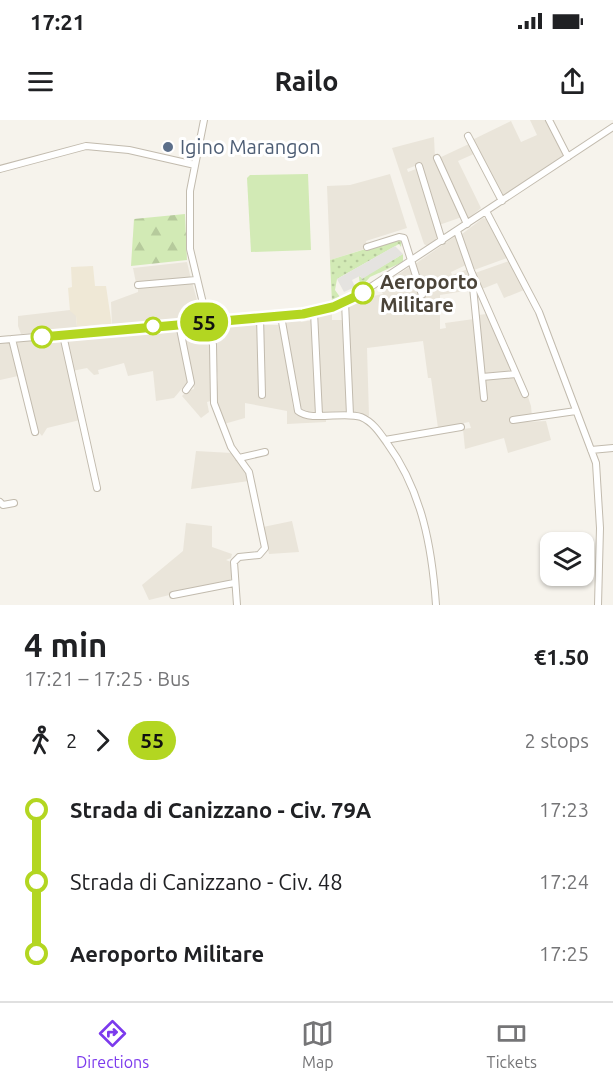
<!DOCTYPE html>
<meta charset="utf-8">
<style>
:root{--surface:#fff;--page:#f6f6f6;--text:#202124;--muted:#757577;--line:#e0e0e0;--accent:#7c3aed}
body{margin:0;font-family:Ubuntu,sans-serif;background:var(--page);color:var(--text);height:100vh;display:flex;flex-direction:column;font-size:22px;white-space:nowrap}
*{box-sizing:border-box;margin:0}
p{font-size:20px;color:var(--muted)}
.icon{flex:none;width:33px;height:33px;fill:none;stroke:currentColor;stroke-width:2;stroke-linecap:round;stroke-linejoin:round}
.map{position:relative;height:485px;overflow:hidden}
.drawer{display:flex;flex-direction:column;background:var(--surface);flex:1}
.drawer>*{flex:none}
.badge{padding:0 12px;border-radius:20px;font-size:21px;line-height:39px}
.tools{position:absolute;left:540px;top:412px;display:grid;gap:12px}
.tools a{display:grid;place-items:center;width:54px;height:54px;border-radius:12px;background:var(--surface);box-shadow:0 2px 4px #0004;font-size:30px}
.map>.badge{position:absolute;translate:-50% -50%;box-shadow:0 0 0 3px #fff}
.legs{display:flex;align-items:center;gap:9px;height:66px;padding:0 24px;font-size:20px}
.legs p{margin-inline-start:auto}
.headline{display:flex;align-items:center;justify-content:space-between;height:102px;padding:0 24px}
h1{font-size:33px;font-weight:700;line-height:45px}
ul{padding:0 24px;list-style:none}
li{display:flex;align-items:center;gap:21px;height:72px;font-size:22px}
li i{display:grid;place-items:center;width:9px;height:100%;margin:0 8px;background:currentColor}
li i::after{content:'';width:15px;height:15px;margin:-8px;border:4px solid;border-radius:50%;background:var(--surface)}
li p{margin-inline-start:auto}
li:first-child i{background:linear-gradient(#0000 50%,currentColor 0)}
li:last-child i{background:linear-gradient(currentColor 50%,#0000 0)}
.status{display:flex;justify-content:space-between;align-items:center;height:42px;padding:0 30px;background:var(--surface);direction:ltr}
.status svg{height:16px;fill:currentColor}
header{display:flex;justify-content:space-between;align-items:center;height:78px;padding:0 24px;background:var(--surface);font-size:27px;font-weight:700}
.tab-bar{display:flex;justify-content:space-around;align-items:center;height:84px;border-top:2px solid var(--line);background:var(--surface);font-size:16px;color:var(--muted)}
.tab-bar a{display:grid;justify-items:center;gap:3px}
.tab-bar .current{color:var(--accent)}
.map>svg:first-child{display:block}
.residential{fill:#eae5da}
.education{fill:#efe8d6}
.grass{fill:url(#grass-dots)}
.forest{fill:url(#forest-firs)}
.pitch{fill:#d2eab5}
.parking{fill:#e5e3e0}
.lines{fill:none;stroke-linecap:round;stroke-linejoin:round}
.minor-casing{stroke:#c2bbae;stroke-width:8}
.minor{stroke:#fff;stroke-width:6}
.line-1-casing{stroke:#fff;stroke-width:14}
.line-1{stroke:#b3d621;stroke-width:9}
.service-dot{fill:#5c6f8a;stroke:#fff;stroke-width:2}
.stop-1-dot{fill:#fff;stroke:#b3d621;stroke-width:3}
.labels{text-anchor:middle;stroke-width:6;stroke-linejoin:round;paint-order:stroke}
.service-label{font-size:20px;fill:#4e5e75;stroke:#fff;text-anchor:start}
.stop-label{font-size:20px;font-weight:bold;fill:#4b4439;stroke:#fff;text-anchor:start}
</style>
<div class="status"><b>17:21</b><svg viewBox="0 0 49 12"><path d="M0 12V9h3v3zM5 12V6h3v6zM10 12V3h3v9zM15 12V0h3v12zM26 1h20v11H26zM47 4h2v5h-2z"/></svg></div>
<header><svg class="icon" aria-label="menu" viewBox="0 0 24 24"><path d="M4 6h16M4 12h16M4 18h16"/></svg>Railo<svg class="icon" aria-label="share" viewBox="0 0 24 24"><path d="M12 15V3M7 8l5-5 5 5M5 13v7h14v-7"/></svg></header>
<div class="map">
<svg width="613" height="485" viewBox="0 0 613 485">
<defs>
<pattern id="grass-dots" width="8" height="8" patternUnits="userSpaceOnUse" patternTransform="scale(1.5)"><rect width="8" height="8" fill="#d2eab5"/><path d="M2 2h.1M6 6h.1" fill="none" stroke="#b6ca9c" stroke-width="1.8" stroke-linecap="round"/></pattern>
<pattern id="forest-firs" width="22" height="20" patternUnits="userSpaceOnUse" patternTransform="scale(1.5)"><rect width="22" height="20" fill="#d2eab5"/><path d="M5 1l3.5 6h-7zM16 11l3.5 6h-7z" fill="#b6ca9c"/></pattern>
</defs>
<rect width="100%" height="100%" fill="#f6f3ec"/>
<!-- residential -->
<path class="residential" d="M 530,0 L 547,0 L 564,35 L 501,77 L 472,20 L 511,1 L 521,22 L 537,15 Z
M 434,17 L 435,39 L 462,97 L 439,105 L 420,44 L 407,49 L 408,52 L 416,49 L 439,117 L 427,126 L 424,124 L 392,28 Z
M 471,23 L 476,33 L 458,41 L 481,88 L 468,99 L 439,38 Z
M 390,54 L 407,108 L 366,121 L 368,128 L 330,140 L 327,66 L 350,65 Z
M 483,98 L 486,99 L 507,138 L 474,150 L 462,114 Z
M 454,117 L 457,117 L 466,145 L 451,152 L 452,155 L 468,149 L 471,170 L 440,175 L 440,209 L 446,208 L 445,203 L 474,199 L 487,277 L 485,259 L 516,257 L 524,277 L 528,277 L 531,286 L 532,297 L 524,298 L 523,302 L 546,301 L 551,320 L 508,333 L 504,318 L 465,329 L 463,309 L 471,308 L 469,302 L 438,308 L 431,258 L 428,258 L 423,221 L 367,228 L 369,296 L 353,292 L 348,187 L 363,178 L 383,174 L 379,167 L 411,146 L 421,178 L 424,178 L 415,144 Z
M 509,141 L 524,170 L 504,178 L 497,163 L 482,169 L 475,153 Z
M 187,142 L 191,159 L 136,163 L 133,148 Z
M 192,162 L 202,198 L 112,206 L 111,182 L 138,172 L 138,168 Z
M 70,190 L 76,195 L 77,207 L 74,210 L 21,214 L 18,206 L 18,196 Z
M 332,192 L 332,200 L 345,200 L 348,291 L 320,292 L 317,197 Z
M 488,194 L 512,249 L 511,252 L 485,254 L 477,195 Z
M 299,198 L 301,202 L 313,200 L 316,292 L 303,291 L 298,280 L 286,204 L 287,200 Z
M 258,202 L 262,205 L 280,205 L 293,287 L 297,295 L 326,297 L 326,302 L 287,304 L 287,291 L 245,283 L 245,298 L 224,304 L 216,278 L 218,258 L 212,206 Z
M 206,206 L 211,227 L 211,281 L 207,282 L 209,292 L 201,298 L 182,276 L 187,271 L 194,269 L 182,209 Z
M 176,207 L 189,260 L 174,278 L 156,281 L 153,251 L 128,256 L 124,243 L 98,250 L 99,254 L 94,255 L 87,248 L 72,251 L 65,218 Z
M 60,218 L 80,300 L 47,308 L 42,316 L 36,309 L 15,222 Z
M 0,223 L 10,223 L 18,256 L 0,260 Z
M 196,331 L 232,333 L 246,352 L 249,361 L 191,369 Z
M 292,401 L 299,432 L 269,434 L 263,407 Z
M 186,403 L 212,406 L 212,427 L 232,434 L 231,438 L 226,440 L 231,442 L 231,460 L 149,480 L 142,465 L 183,431 Z"/>
<!-- education -->
<path class="education" d="M 93,146 L 95,166 L 106,166 L 112,206 L 103,204 L 77,207 L 76,196 L 70,191 L 68,168 L 72,167 L 71,147 Z"/>
<!-- grass -->
<path class="grass" d="M 398,119 L 402,119 L 401,127 L 399,124 L 337,159 L 335,170 L 340,177 L 346,177 L 360,168 L 359,156 L 362,158 L 403,134 L 403,131 L 403,142 L 370,157 L 356,173 L 332,183 L 330,140 Z"/>
<!-- forest -->
<path class="forest" d="M 185,94 L 187,140 L 131,146 L 134,99 Z"/>
<!-- pitch -->
<path class="pitch" d="M 308,54 L 311,130 L 251,132 L 247,58 L 250,55 Z"/>
<!-- parking -->
<path class="parking" d="M 395,126 L 403,134 L 362,159 L 360,156 L 352,160 L 355,167 L 344,172 L 337,159 Z"/>
<g class="lines">
<defs>
<path id="minor" d="M 204,0 L 190,71 L 190,129 L 213,225 L 214,283 L 231,327 L 249,352 L 265,428 L 259,435 L 239,437 L 234,442 L 237,485
M 549,0 L 568,37
M 468,16 L 502,81
M 437,38 L 467,104
M 419,46 L 442,121
M 0,49 L 86,26 L 129,30 L 195,45
M 486,91 L 539,192 L 596,343 L 600,408 L 598,485
M 457,111 L 471,151 L 525,274
M 367,127 L 399,117 L 404,118 L 422,175
M 472,157 L 484,278
M 138,165 L 196,160
M 345,182 L 350,295
M 314,192 L 319,295
M 281,196 L 298,291 C 311,302 344,291 361,297 C 373,302 380,313 387,323 C 422,371 432,427 436,485
M 260,197 L 262,275
M 179,204 L 191,263 L 186,270
M 63,215 L 97,368
M 12,219 L 35,312
M 0,220 L 304,194 L 333,187 L 360,174 L 613,7
M 482,257 L 516,254
M 513,300 L 576,291
M 385,320 L 461,307
M 591,330 L 613,328
M 239,338 L 265,332
M 0,382 L 3,385 L 14,383
M 173,475 L 234,463"/>
</defs>
<!-- minor casing -->
<use href="#minor" class="minor-casing"/>
<!-- minor -->
<use href="#minor" class="minor"/>
</g>
<g class="lines">
<defs>
<path id="line-1" d="M 42,217 L 303,194 L 333,187 L 363,173"/>
</defs>
<!-- line-1 casing -->
<use href="#line-1" class="line-1-casing"/>
<!-- line-1 -->
<use href="#line-1" class="line-1"/>
</g>
<!-- markers -->
<circle class="service-dot" cx="168" cy="27" r="6"/>
<g class="stop-1-dot">
<circle cx="363" cy="173" r="10"/>
<circle cx="153" cy="206" r="8"/>
<circle cx="42" cy="217" r="10"/>
</g>
<g class="labels">
<!-- service labels -->
<g class="service-label">
<text x="180" y="34">Igino Marangon</text>
</g>
<!-- stop labels -->
<g class="stop-label">
<text x="380" y="169">Aeroporto<tspan x="380" dy="23">Militare</tspan></text>
</g>
</g>
</svg>
<div class="tools">
<a><svg class="icon" aria-label="layers" viewBox="0 0 24 24"><path d="M12 4l9 5-9 5-9-5zM3 14l9 5 9-5"/></svg></a>
</div>
<b class="badge" style="left:204px;top:202px;background:#b3d621;color:#111">55</b>
</div>
<section class="drawer">
<div class="headline"><div><h1>4 min</h1><p>17:21 – 17:25 · Bus</p></div><b>€1.50</b></div>
<div class="legs"><svg class="icon" aria-label="walk" viewBox="0 0 24 24"><circle cx="13" cy="4" r="2"/><path d="M13 8l-2 6 4 7M11 14l-3 7M7 12l3-4h3l4 4"/></svg>2<svg class="icon" aria-label="forward" viewBox="0 0 24 24"><path d="M9 5l7 7-7 7"/></svg><b class="badge" style="background:#b3d621;color:#111">55</b><p>2 stops</p></div>
<ul>
<li><i style="color:#b3d621"></i><b>Strada di Canizzano - Civ. 79A</b><p>17:23</p></li>
<li><i style="color:#b3d621"></i><span>Strada di Canizzano - Civ. 48</span><p>17:24</p></li>
<li><i style="color:#b3d621"></i><b>Aeroporto Militare</b><p>17:25</p></li>
</ul>
</section>
<nav class="tab-bar">
<a class="current"><svg class="icon" aria-label="directions" viewBox="0 0 24 24"><path d="M12 3l9 9-9 9-9-9zM9 14v-3h6M13 9l2 2-2 2"/></svg>Directions</a>
<a><svg class="icon" aria-label="map" viewBox="0 0 24 24"><path d="M3 6l6-2 6 2 6-2v14l-6 2-6-2-6 2zM9 4v14M15 6v14"/></svg>Map</a>
<a><svg class="icon" aria-label="tickets" viewBox="0 0 24 24"><path d="M3 7h18v10H3zM15 7v10"/></svg>Tickets</a>
</nav>
